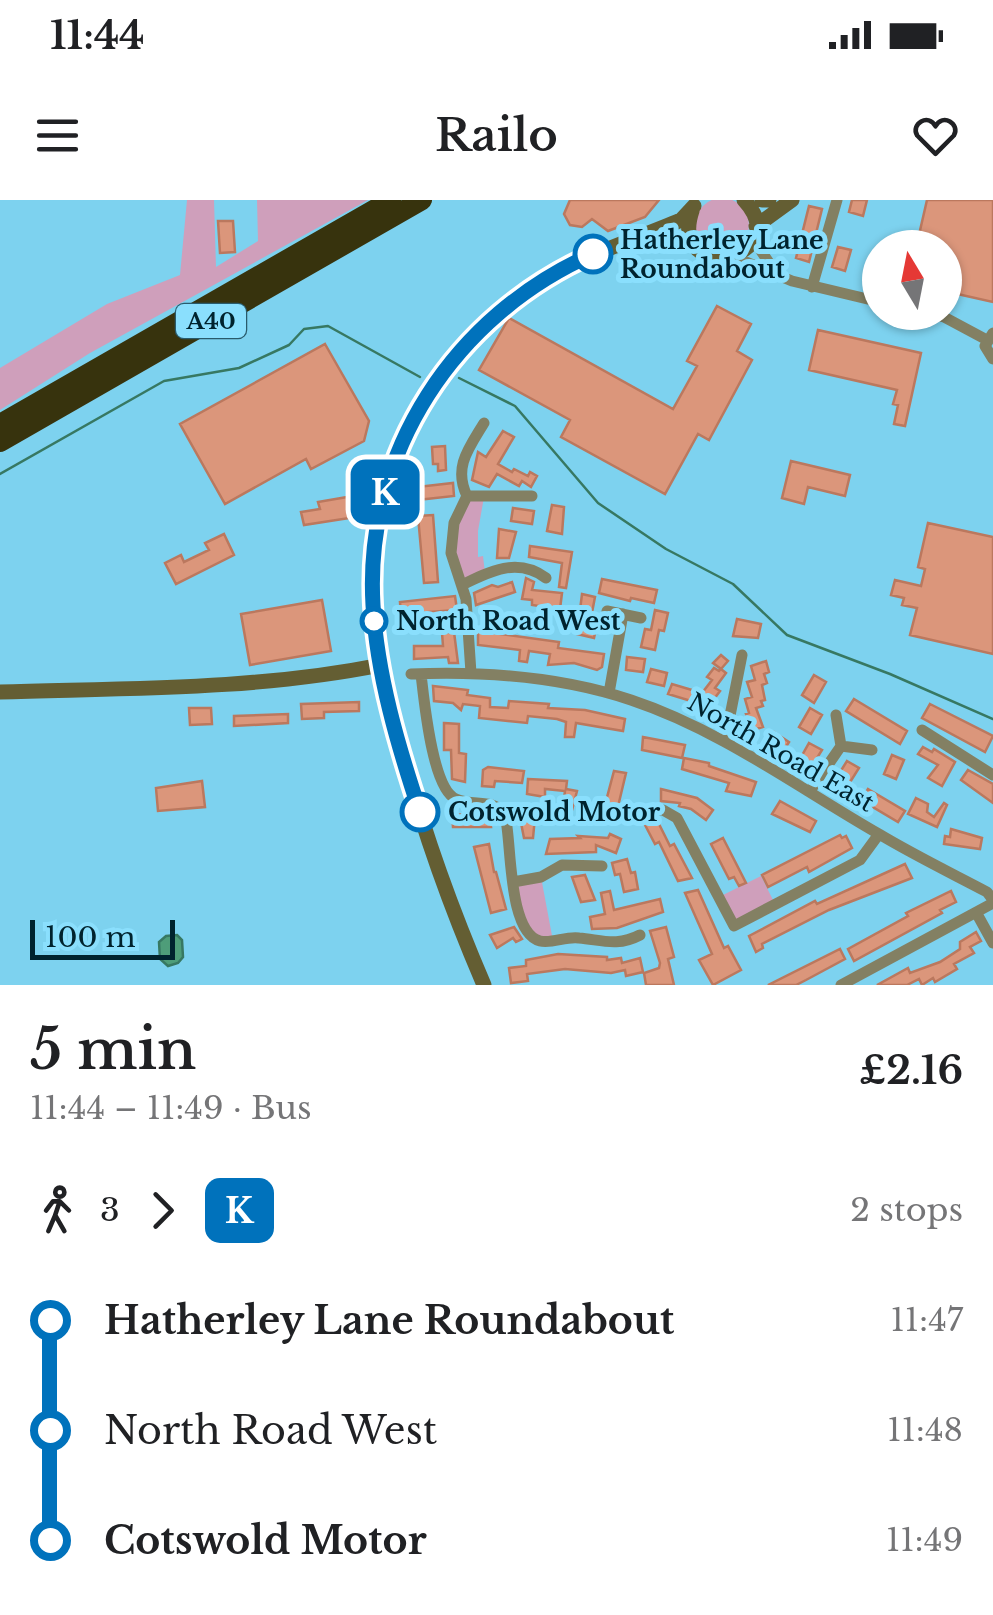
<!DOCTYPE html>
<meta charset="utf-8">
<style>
:root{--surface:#fff;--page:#f6f6f6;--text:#202124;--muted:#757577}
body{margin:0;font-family:"Libre Baskerville",serif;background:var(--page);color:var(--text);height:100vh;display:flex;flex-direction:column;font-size:38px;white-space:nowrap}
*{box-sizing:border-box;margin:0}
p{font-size:32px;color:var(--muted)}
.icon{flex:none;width:55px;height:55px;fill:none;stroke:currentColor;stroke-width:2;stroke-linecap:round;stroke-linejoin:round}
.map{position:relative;height:785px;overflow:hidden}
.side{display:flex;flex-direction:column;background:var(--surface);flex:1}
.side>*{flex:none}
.badge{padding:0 20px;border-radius:15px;font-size:35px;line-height:65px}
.needle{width:65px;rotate:350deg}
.controls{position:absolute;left:862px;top:30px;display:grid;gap:20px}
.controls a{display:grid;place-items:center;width:100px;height:100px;border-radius:50%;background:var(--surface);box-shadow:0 2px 8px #0004;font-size:50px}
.scale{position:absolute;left:30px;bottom:25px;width:145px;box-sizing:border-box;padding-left:10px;border:5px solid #00232e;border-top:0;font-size:28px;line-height:35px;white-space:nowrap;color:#00232e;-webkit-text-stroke:8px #8adffd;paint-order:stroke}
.map>.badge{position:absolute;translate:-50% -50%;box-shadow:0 0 0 5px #fff}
.legs{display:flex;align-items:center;gap:15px;height:110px;padding:0 30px;font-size:32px}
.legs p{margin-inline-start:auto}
.overview{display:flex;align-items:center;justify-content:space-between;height:170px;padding:0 30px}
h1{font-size:55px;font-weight:600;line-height:75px}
ul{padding:0 30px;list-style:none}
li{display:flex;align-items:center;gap:35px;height:110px;font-size:38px}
li i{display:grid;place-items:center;width:15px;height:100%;margin:0 12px;background:currentColor}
li i::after{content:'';width:25px;height:25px;margin:-12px;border:8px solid;border-radius:50%;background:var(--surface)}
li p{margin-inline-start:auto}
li:first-child i{background:linear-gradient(#0000 50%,currentColor 0)}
li:last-child i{background:linear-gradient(currentColor 50%,#0000 0)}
.status{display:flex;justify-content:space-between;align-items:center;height:70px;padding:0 50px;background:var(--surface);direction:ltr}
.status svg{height:28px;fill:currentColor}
header{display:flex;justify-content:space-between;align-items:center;height:130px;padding:0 30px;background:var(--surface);font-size:45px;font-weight:600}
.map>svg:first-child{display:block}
.green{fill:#cf9fbb}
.water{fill:#4e9d79;stroke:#377862;stroke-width:2.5}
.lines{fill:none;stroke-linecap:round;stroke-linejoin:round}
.stream{stroke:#377862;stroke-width:2.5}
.building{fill:#db967b;stroke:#bb785e;stroke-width:2.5}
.street{stroke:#838063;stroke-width:11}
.secondary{stroke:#645e33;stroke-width:15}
.highway{stroke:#37330d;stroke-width:20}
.line-1-casing{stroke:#fff;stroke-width:22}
.line-1{stroke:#0072bc;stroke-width:15}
.stop-1-dot{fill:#fff;stroke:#0072bc;stroke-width:5}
.labels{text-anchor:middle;stroke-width:10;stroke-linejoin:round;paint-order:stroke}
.shield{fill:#8adffd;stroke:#295b6c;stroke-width:2.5}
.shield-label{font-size:22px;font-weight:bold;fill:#00232e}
.stop-label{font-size:25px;font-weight:bold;fill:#00232e;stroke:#8adffd;text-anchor:start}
.street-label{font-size:25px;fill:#00232e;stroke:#8adffd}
</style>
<div class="status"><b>11:44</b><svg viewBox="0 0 49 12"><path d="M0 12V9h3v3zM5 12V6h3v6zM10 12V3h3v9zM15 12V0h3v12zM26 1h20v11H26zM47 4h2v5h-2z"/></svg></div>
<header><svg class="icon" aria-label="menu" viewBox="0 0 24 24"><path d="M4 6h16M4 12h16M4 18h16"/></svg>Railo<svg class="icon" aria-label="heart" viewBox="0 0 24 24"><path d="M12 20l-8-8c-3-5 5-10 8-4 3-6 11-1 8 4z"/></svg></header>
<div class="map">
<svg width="993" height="785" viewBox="0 0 993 785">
<rect width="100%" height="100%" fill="#7dd2ef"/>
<!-- green -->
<path class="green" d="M695 25a27 27 0 1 1 54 0a27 27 0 1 1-54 0Z
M 187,0 L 214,0 L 216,67 L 258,41 L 257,0 L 368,0 L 90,153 L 0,210 L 0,168 L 107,104 L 180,75 Z
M 467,296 L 484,297 L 478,331 L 478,357 L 483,356 L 485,373 L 462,385 L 451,353 Z
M 761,676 L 775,704 L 734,726 L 719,697 Z
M 541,677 L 553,741 L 532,737 L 513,682 Z"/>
<!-- water -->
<path class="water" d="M 177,735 L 182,740 L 183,757 L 178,763 L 168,766 L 160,759 L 159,742 L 166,736 Z"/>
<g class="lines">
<!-- stream -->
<path class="stream" d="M 459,178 L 515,206 L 598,303 L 666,349 L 733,384 L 787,435 L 890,474 L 993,519
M 0,274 L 164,181 L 239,168 L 289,145 L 304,129 L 328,126 L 420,177"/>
</g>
<!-- building -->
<path class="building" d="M 570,0 L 659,0 L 645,17 L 608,31 L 592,19 L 582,27 L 570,25 L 564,14 Z
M 852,0 L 867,0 L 863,16 L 849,12 Z
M 927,0 L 993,0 L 993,102 L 953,93 L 954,88 L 945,86 L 945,48 L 916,48 Z
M 809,6 L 822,9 L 809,62 L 796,58 Z
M 218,21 L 233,21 L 235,52 L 220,53 Z
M 838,47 L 851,50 L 845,71 L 832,67 Z
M 717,106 L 751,124 L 737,151 L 752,160 L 709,240 L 698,234 L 665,294 L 561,237 L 570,220 L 479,170 L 509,118 L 673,209 L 697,166 L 687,161 Z
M 818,130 L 921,153 L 905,226 L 894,224 L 898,205 L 893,204 L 897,190 L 809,170 Z
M 325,144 L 369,221 L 364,241 L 311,269 L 306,259 L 225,304 L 180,224 Z
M 503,231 L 514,237 L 498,264 L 512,272 L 514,269 L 528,276 L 530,272 L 537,276 L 531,287 L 522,281 L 519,286 L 497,274 L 489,287 L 472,280 L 478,252 L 486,257 Z
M 445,246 L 446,270 L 438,271 L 438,264 L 433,264 L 432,247 Z
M 791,261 L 850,275 L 845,296 L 808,287 L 804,304 L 782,298 Z
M 453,283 L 454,296 L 408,301 L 408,288 Z
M 353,296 L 356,317 L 304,325 L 301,312 L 320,309 L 318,302 Z
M 552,305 L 564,307 L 562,334 L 547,331 Z
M 513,308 L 534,311 L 532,324 L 511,321 Z
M 433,315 L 438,382 L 424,383 L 418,316 Z
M 928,323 L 993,337 L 993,454 L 910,435 L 917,408 L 902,405 L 904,398 L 891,395 L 895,380 L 921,386 L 925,369 L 918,367 Z
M 499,329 L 516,332 L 509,358 L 497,358 Z
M 224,334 L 234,355 L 176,384 L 165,363 L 181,355 L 184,362 L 209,350 L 205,343 Z
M 530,346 L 572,352 L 566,388 L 559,387 L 562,363 L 529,357 Z
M 526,378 L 534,382 L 532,390 L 562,393 L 560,409 L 532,405 L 532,400 L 522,399 Z
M 602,379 L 657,390 L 654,403 L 631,398 L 630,401 L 599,393 Z
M 512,382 L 515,392 L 476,405 L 474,393 L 492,385 L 498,387 Z
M 582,394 L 595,397 L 591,418 L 598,420 L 594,438 L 577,434 Z
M 455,396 L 457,410 L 401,414 L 400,402 Z
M 322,400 L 331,451 L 250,465 L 241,414 Z
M 655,410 L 668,413 L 664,431 L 659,430 L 655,450 L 641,447 L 645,429 L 651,430 Z
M 737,419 L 761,424 L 758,438 L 733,436 Z
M 478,431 L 559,442 L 558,448 L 604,454 L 602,467 L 597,470 L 574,463 L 548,465 L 550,454 L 529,451 L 527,462 L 519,461 L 520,450 L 478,445 Z
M 454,432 L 458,463 L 449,463 L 448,457 L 414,459 L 414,446 L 443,446 L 442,433 Z
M 721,455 L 728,461 L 721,469 L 726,473 L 715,488 L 720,491 L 711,503 L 716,507 L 708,515 L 701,509 L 704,505 L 668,494 L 672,484 L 702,493 L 712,480 L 707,477 L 714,468 L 719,471 L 721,469 L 713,463 Z
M 627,457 L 645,459 L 643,472 L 626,470 Z
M 766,461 L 769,472 L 764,474 L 767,483 L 762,485 L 765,500 L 761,501 L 763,506 L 756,508 L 763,527 L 753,530 L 746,514 L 749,513 L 745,499 L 752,497 L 747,482 L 755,480 L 751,466 Z
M 651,469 L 667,473 L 664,486 L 647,482 Z
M 814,475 L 826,482 L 814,503 L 802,495 Z
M 433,486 L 468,490 L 467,495 L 490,498 L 490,507 L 508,508 L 509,501 L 549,504 L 548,508 L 585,510 L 625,519 L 623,531 L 576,523 L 574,537 L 565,537 L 566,522 L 557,519 L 528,516 L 527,523 L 479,518 L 480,506 L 463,504 L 461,510 L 453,503 L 434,501 Z
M 854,499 L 907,531 L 900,544 L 846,511 Z
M 359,502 L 359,511 L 324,512 L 324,518 L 302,519 L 301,504 Z
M 930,504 L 993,536 L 985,552 L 922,518 Z
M 189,508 L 211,508 L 212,524 L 190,525 Z
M 810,508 L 822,515 L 811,534 L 799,527 Z
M 288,514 L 288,523 L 234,526 L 234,516 Z
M 444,523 L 459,524 L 459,553 L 466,554 L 465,582 L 452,579 L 451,550 L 444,550 Z
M 774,532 L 789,542 L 782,553 L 766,543 Z
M 643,537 L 685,545 L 682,558 L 642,550 Z
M 809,543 L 822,550 L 812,566 L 800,559 Z
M 923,547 L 932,552 L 934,549 L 955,562 L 942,586 L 928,578 L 938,565 L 918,554 Z
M 892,555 L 904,560 L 896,579 L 884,574 Z
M 684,558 L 709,563 L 709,566 L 756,582 L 751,596 L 726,591 L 729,583 L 682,569 Z
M 847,561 L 859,568 L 847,587 L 835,580 Z
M 488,567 L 524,571 L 522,583 L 495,581 L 494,587 L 482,586 L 483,570 Z
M 968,570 L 993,584 L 993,603 L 961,580 Z
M 614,571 L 626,573 L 615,619 L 602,616 Z
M 528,579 L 567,581 L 566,589 L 577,591 L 571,614 L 562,613 L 565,591 L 545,589 L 545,597 L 527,594 Z
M 202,581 L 205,607 L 158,611 L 156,588 Z
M 661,589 L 697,598 L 713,610 L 706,620 L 691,609 L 679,606 L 680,603 L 661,601 Z
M 868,589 L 905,611 L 898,622 L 861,600 Z
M 916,598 L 928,604 L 927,612 L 934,617 L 944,603 L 947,605 L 937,627 L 908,614 Z
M 780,601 L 816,621 L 810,632 L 772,614 Z
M 476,614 L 489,615 L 491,627 L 453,627 L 452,615 Z
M 535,617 L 533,638 L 524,638 L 520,618 Z
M 657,620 L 670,646 L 674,644 L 692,678 L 678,681 L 659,642 L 655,644 L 645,625 Z
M 951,629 L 982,638 L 980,649 L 944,644 L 945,636 L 950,637 Z
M 610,634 L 621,639 L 616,653 L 596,645 L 596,652 L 546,654 L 550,639 L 580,638 L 578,636 L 608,638 Z
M 840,635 L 842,638 L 846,636 L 852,648 L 809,672 L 807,667 L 768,687 L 762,675 Z
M 723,638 L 746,683 L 739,686 L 734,677 L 729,679 L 711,644 Z
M 489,644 L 494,672 L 496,672 L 506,709 L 491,713 L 474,647 Z
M 627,659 L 631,673 L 635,672 L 638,689 L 624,692 L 620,674 L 615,675 L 612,663 Z
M 905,664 L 912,678 L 829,710 L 762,744 L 763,748 L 756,752 L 749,736 L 815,701 L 817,704 Z
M 585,675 L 595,700 L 581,702 L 572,677 Z
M 698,690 L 724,748 L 728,746 L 741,770 L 713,785 L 699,760 L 712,754 L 685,693 Z
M 610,691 L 614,710 L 660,699 L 663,712 L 617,728 L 592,729 L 590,717 L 605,714 L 601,693 Z
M 951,691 L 956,702 L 940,710 L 942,713 L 854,761 L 848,749 L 908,716 L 906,713 Z
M 514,727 L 522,739 L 516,742 L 513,738 L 497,748 L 490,735 Z
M 666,727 L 674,757 L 668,759 L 674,785 L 646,785 L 644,773 L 659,768 L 660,763 L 650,731 Z
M 976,732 L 981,741 L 970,747 L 974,753 L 954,764 L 957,769 L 935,782 L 933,778 L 922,785 L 919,779 L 907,785 L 877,785 L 908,768 L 910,773 L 940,762 L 960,749 L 960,742 Z
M 840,749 L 845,759 L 806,780 L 796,785 L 768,785 Z
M 558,754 L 607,757 L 607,760 L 621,758 L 622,763 L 640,758 L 643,772 L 626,776 L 625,770 L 611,773 L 565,769 L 527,774 L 528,781 L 511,783 L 509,768 L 526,766 L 526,760 Z"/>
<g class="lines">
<!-- street -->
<path class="street" d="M 753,39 L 776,73
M 734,57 L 792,81 L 880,102
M 812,87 L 837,0
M 927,112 L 944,117 L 987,140
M 993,133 L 985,146 L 993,159
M 467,296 L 454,323 L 451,353 L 466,399 L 471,473
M 467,296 C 453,267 469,248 484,223
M 467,296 L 532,296
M 462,385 C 490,371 518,357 546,378
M 607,411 L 641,418
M 411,474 C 486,471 560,476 631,500 C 721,530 797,587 879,634 C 914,655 951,673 987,692 L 993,700
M 421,474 C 424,499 432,589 456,599 C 475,607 492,597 505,615 C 512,641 507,732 540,741 C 552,744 566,736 579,738 C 602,740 617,747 640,735
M 609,493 L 623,414
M 922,530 L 993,575
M 725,541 L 742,455
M 841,546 L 872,550
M 810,591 L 841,546 L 836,515
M 637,610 L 663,610 L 677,618 L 734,726 L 860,660 L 879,634
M 513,682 L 541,677 L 562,665 L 602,666
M 977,714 L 993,743
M 841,785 L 993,703"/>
<!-- secondary -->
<path class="secondary" d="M 762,0 L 769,0
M 692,11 C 667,86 798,59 744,0
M 756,26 L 792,0
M 0,492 C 127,488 256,490 381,465
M 484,785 C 447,699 416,611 394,520 C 384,480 374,441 373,400 C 369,282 422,167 517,97 C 566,60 625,44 681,20 L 694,6"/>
<!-- highway -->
<path class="highway" d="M 0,224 L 391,0
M 0,242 L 422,0"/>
</g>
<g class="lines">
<defs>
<path id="line-1" d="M 420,612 C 398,546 377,475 373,405 C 364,252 455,115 593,54"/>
</defs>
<!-- line-1 casing -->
<use href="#line-1" class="line-1-casing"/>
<!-- line-1 -->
<use href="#line-1" class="line-1"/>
</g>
<!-- markers -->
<g class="stop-1-dot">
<circle cx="593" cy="54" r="18"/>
<circle cx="374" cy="421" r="12"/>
<circle cx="420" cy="612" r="18"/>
</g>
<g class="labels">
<!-- shield labels -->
<rect class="shield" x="176" y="104" width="70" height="34" rx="8"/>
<g class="shield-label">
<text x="211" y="129">A40</text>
</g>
<!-- stop labels -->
<g class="stop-label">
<text x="620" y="49">Hatherley Lane<tspan x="620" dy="29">Roundabout</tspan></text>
<text x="396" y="430">North Road West</text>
<text x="448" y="621">Cotswold Motor</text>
</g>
<!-- street labels -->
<g class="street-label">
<text transform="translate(781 552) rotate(30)" y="9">North Road East</text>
</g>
</g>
</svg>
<div class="controls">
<a><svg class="needle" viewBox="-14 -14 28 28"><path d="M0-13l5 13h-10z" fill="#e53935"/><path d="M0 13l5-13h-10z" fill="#757577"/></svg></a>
</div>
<div class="scale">100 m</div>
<b class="badge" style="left:385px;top:292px;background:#0072bc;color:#fff">K</b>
</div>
<section class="side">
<div class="overview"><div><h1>5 min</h1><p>11:44 – 11:49 · Bus</p></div><b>£2.16</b></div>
<div class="legs"><svg class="icon" aria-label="walk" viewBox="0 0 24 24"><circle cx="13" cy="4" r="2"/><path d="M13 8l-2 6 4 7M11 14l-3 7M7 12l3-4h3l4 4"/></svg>3<svg class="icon" aria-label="forward" viewBox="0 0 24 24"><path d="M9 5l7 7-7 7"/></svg><b class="badge" style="background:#0072bc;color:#fff">K</b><p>2 stops</p></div>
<ul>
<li><i style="color:#0072bc"></i><b>Hatherley Lane Roundabout</b><p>11:47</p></li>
<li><i style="color:#0072bc"></i><span>North Road West</span><p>11:48</p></li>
<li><i style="color:#0072bc"></i><b>Cotswold Motor</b><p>11:49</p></li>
</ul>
</section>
